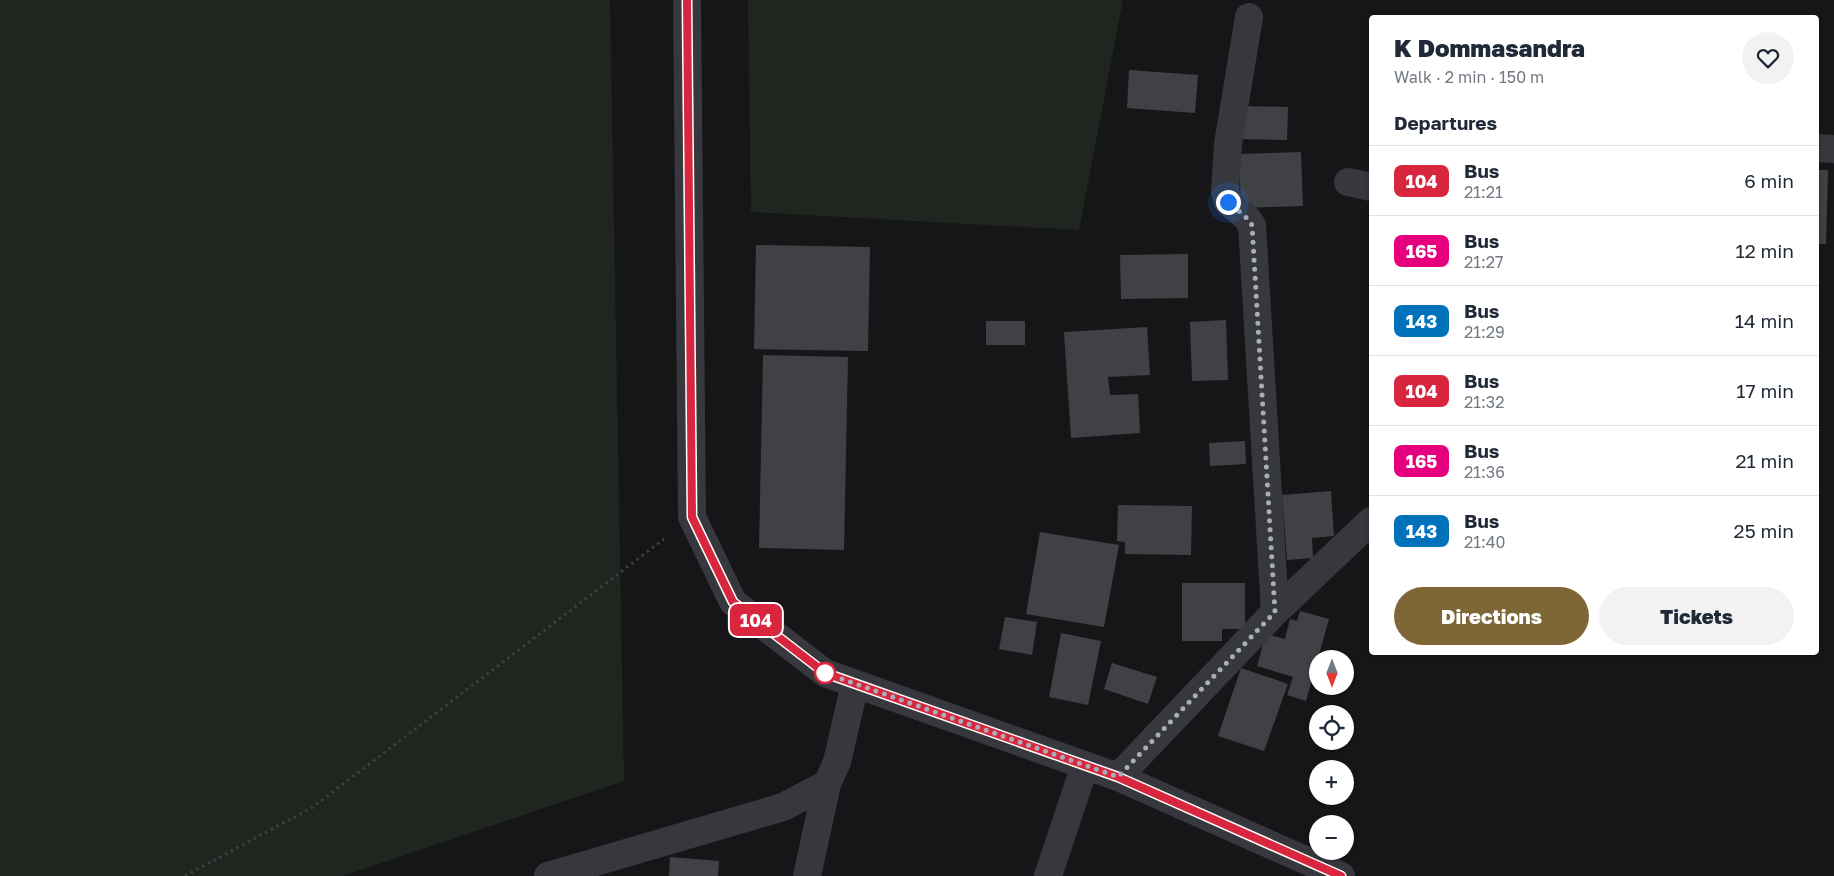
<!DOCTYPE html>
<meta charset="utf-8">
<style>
:root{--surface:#fff;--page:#f2f2f3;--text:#1f2937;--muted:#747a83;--line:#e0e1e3;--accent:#7e6636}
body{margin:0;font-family:"Golos Text",sans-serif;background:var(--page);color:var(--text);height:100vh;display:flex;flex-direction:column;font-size:19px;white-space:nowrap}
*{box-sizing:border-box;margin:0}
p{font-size:16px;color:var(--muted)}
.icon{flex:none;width:28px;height:28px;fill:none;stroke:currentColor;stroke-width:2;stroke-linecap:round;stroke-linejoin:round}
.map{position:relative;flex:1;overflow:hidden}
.drawer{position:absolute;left:1369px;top:15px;width:450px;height:640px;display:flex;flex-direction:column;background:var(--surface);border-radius:5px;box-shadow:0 1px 4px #0004}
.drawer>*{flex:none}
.badge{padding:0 10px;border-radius:8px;font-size:18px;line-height:32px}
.needle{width:32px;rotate:180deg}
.tools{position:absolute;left:1309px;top:650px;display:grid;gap:10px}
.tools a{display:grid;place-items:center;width:45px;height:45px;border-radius:50%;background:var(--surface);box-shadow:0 1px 4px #0004;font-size:25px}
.you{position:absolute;width:25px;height:25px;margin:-12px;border:4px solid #fff;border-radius:50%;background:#1a73e8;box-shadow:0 0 0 8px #1a73e833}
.map>.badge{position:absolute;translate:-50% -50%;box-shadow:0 0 0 2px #fff}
h2{padding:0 25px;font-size:19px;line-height:45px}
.round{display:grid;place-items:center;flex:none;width:52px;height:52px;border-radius:26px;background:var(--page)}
.head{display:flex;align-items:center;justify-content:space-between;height:85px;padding:0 25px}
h1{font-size:24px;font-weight:800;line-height:38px}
.button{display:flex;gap:10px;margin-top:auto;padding:10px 25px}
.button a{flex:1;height:58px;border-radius:30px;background:var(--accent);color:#fff;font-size:20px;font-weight:800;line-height:58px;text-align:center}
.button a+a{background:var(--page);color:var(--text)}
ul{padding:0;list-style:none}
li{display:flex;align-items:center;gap:15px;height:70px;padding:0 25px;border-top:1px solid var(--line)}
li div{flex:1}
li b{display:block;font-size:19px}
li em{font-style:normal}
li .badge{min-width:55px;font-weight:700;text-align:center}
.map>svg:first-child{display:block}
.green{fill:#1e261f}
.building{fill:#404145}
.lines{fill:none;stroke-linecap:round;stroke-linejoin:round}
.path{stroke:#3d3f44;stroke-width:3;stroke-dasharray:2.5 4;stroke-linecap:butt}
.minor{stroke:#37383d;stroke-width:28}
.line-casing{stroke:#fff;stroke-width:11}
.line{stroke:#d7263d;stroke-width:8}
.walk{stroke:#a8adb8;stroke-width:5;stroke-dasharray:0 9}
.stop-dot{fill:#fff;stroke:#d7263d;stroke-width:2.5}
</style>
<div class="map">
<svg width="1834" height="876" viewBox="0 0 1834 876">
<rect width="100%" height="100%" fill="#161618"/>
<!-- green -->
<path class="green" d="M 0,0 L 610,0 L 624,781 L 343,876 L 0,876 Z
M 748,0 L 1123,0 L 1079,230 L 751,212 Z"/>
<!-- building -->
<path class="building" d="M 1129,70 L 1198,75 L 1195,113 L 1127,108 Z
M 1241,106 L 1288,107 L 1287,140 L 1240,139 Z
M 1301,152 L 1303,206 L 1241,208 L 1239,154 Z
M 1816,170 L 1828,170 L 1826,244 L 1816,244 Z
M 756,245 L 870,247 L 868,351 L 754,349 Z
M 1188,254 L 1188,298 L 1121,299 L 1120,255 Z
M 1226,320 L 1228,380 L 1192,381 L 1190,322 Z
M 986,321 L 1025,321 L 1025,345 L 986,345 Z
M 1147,327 L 1150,375 L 1108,377 L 1110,395 L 1138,394 L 1140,433 L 1071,438 L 1064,332 Z
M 763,355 L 848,357 L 844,550 L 759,548 Z
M 1245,441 L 1246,464 L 1210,466 L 1209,443 Z
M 1331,491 L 1334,536 L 1312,538 L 1313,558 L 1287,560 L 1282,495 Z
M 1118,505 L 1192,506 L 1191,555 L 1125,554 L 1125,542 L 1117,541 Z
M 1040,532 L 1119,545 L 1104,627 L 1026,614 Z
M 1182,583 L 1245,583 L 1245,629 L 1222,629 L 1222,641 L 1182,641 Z
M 1300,611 L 1329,619 L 1306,701 L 1287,695 L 1293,677 L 1257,666 L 1266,634 L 1285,639 L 1290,619 L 1297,621 Z
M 1005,617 L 1037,622 L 1032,655 L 999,649 Z
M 1061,633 L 1101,641 L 1088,705 L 1049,697 Z
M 1112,663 L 1157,677 L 1148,704 L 1104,689 Z
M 1241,668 L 1288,684 L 1264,751 L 1218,736 Z
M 670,857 L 719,861 L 718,876 L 669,876 Z"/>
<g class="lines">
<!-- path -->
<path class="path" d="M 185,876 L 313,807 L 664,539"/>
<!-- minor -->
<path class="minor" d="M 687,0 L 692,517 L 733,602 L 825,673 L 1118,777 L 1341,876
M 1249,17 L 1228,144 L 1225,191 L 1228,202 L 1245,216 L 1252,225 L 1275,612
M 1816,148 L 1834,149
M 1348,182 L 1371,187
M 1118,777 L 1275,612 L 1371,521
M 548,876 L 783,807 L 827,784 L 837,762 L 855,684
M 807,876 L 827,784
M 1048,876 L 1085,765"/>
</g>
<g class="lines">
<defs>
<path id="line" d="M 687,0 L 692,517 L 733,602 L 825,673 L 1118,777 L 1341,876"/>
</defs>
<!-- line casing -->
<use href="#line" class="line-casing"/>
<!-- line -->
<use href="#line" class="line"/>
<!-- walk -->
<path class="walk" d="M 825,673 L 1118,777 L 1275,612 L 1252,225 L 1245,216 L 1228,202"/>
</g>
<!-- markers -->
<circle class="stop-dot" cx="825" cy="673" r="10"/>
</svg>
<div class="tools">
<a><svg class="needle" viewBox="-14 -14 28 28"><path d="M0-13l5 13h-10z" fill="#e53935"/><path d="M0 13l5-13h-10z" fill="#747a83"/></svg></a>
<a><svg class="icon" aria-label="locate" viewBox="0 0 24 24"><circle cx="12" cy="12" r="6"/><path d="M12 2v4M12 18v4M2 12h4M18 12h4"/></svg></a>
<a>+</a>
<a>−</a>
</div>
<div class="you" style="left:1228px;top:202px"></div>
<b class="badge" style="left:756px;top:620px;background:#d7263d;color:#fff">104</b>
<section class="drawer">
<div class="head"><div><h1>K Dommasandra</h1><p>Walk · 2 min · 150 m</p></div><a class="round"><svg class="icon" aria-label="heart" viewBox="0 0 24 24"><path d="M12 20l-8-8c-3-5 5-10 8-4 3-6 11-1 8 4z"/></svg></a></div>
<h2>Departures</h2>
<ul>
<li><span class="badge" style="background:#d7263d;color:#fff">104</span><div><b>Bus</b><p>21:21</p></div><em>6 min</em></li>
<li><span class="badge" style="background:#e6007e;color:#fff">165</span><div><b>Bus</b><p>21:27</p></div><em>12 min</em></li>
<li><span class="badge" style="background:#0072bc;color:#fff">143</span><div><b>Bus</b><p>21:29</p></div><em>14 min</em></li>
<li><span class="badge" style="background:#d7263d;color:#fff">104</span><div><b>Bus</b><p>21:32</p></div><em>17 min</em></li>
<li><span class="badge" style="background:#e6007e;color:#fff">165</span><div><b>Bus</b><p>21:36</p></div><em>21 min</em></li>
<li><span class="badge" style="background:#0072bc;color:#fff">143</span><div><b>Bus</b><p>21:40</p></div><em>25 min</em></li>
</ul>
<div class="button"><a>Directions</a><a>Tickets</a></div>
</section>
</div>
